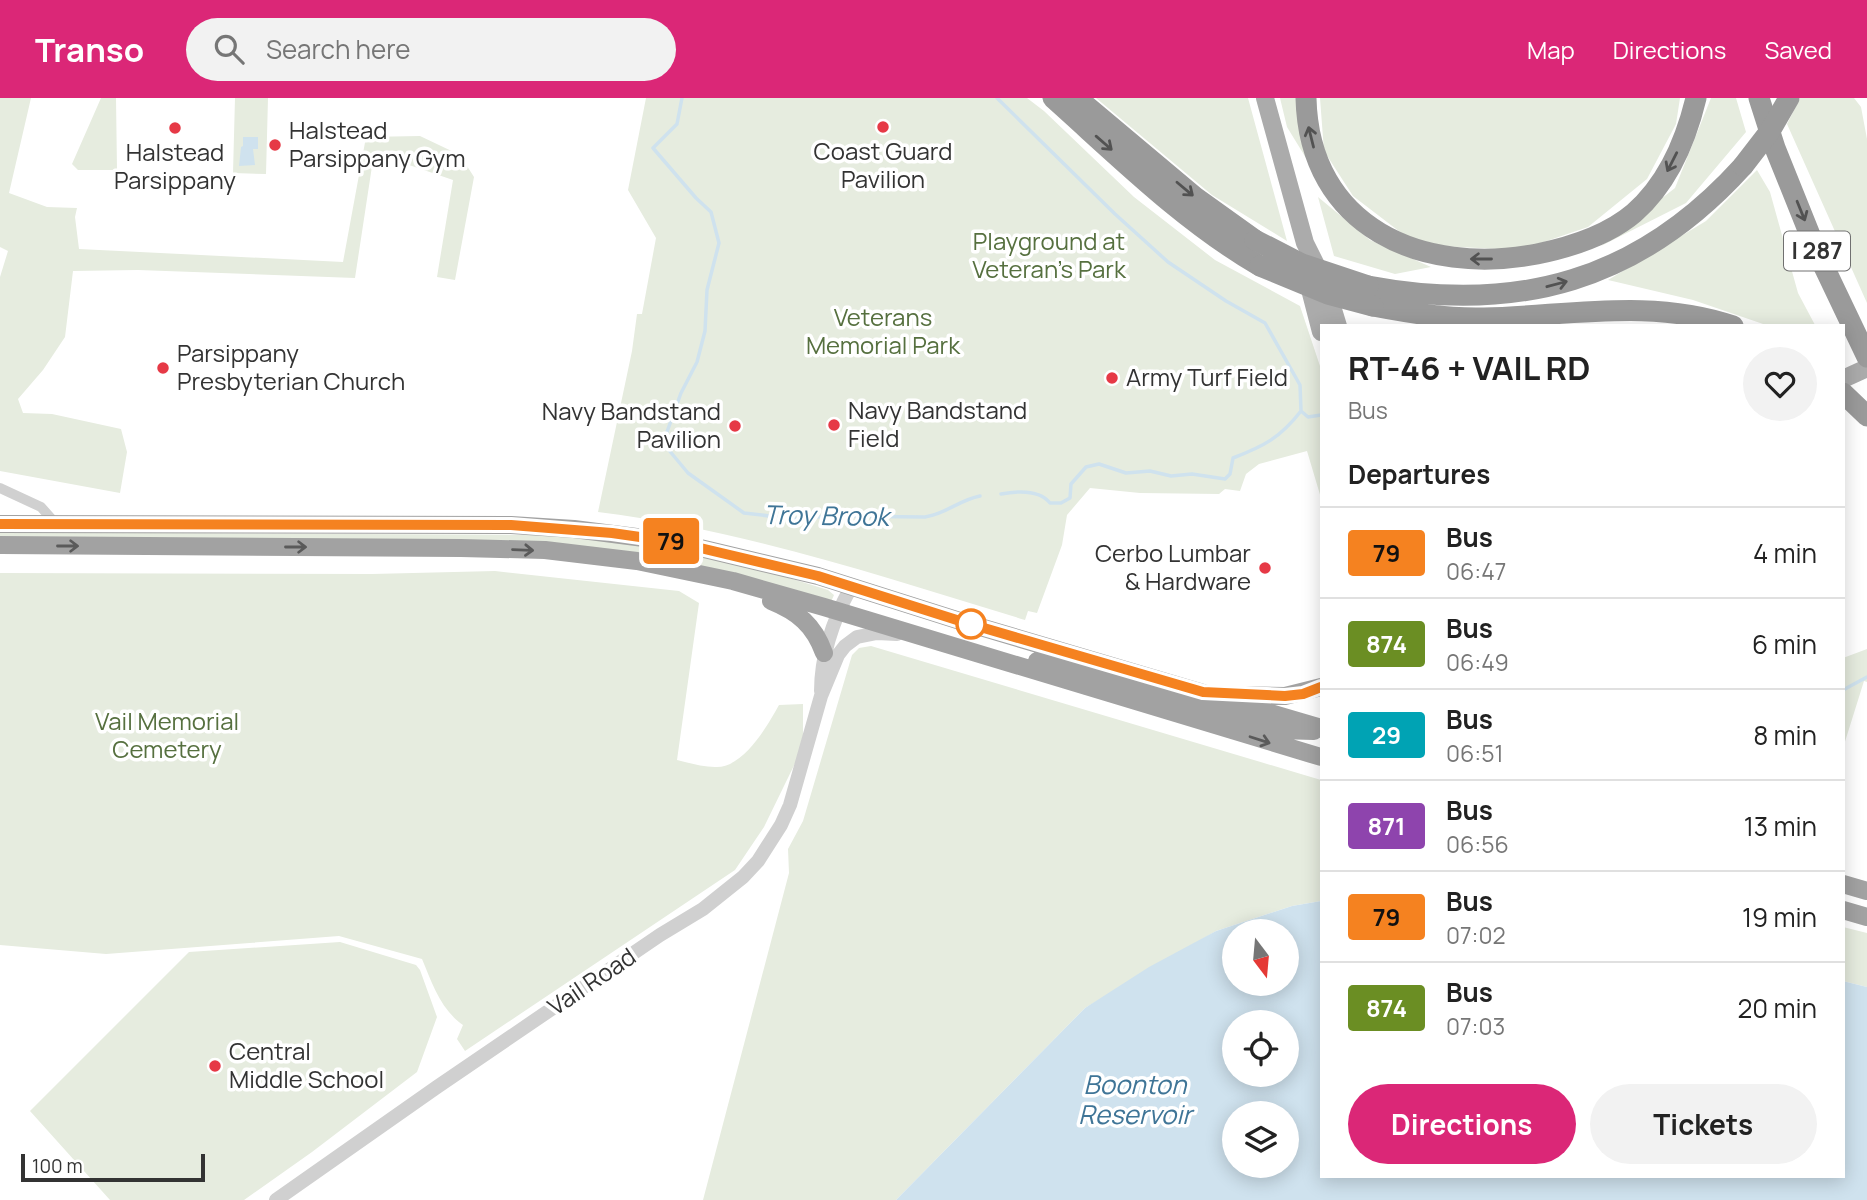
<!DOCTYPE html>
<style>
:root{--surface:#fff;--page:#f2f2f2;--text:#222;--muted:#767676;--line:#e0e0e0;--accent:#db2777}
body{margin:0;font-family:Manrope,sans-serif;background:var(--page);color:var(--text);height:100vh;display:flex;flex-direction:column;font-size:26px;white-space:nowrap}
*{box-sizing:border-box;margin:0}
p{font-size:23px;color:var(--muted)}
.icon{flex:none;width:38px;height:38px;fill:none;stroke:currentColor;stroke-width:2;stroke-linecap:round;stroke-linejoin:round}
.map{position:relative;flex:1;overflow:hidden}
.side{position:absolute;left:1320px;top:226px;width:525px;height:854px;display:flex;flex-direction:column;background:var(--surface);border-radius:0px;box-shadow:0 4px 18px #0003}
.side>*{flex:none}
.badge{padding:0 14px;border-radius:5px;font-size:24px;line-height:46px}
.needle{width:46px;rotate:164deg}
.buttons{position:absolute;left:1222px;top:821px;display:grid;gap:14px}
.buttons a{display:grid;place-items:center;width:77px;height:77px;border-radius:50%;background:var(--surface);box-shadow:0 4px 18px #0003;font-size:35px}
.scale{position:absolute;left:21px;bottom:18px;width:184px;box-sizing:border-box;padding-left:7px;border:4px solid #333;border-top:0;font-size:19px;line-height:24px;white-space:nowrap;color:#333;-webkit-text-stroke:5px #fff;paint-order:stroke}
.map>.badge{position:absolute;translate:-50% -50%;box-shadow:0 0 0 4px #fff}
h2{padding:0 28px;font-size:26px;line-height:63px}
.round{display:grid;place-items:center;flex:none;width:74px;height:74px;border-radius:37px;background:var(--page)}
.overview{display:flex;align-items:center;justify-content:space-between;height:119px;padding:0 28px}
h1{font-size:33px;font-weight:700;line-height:52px}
.button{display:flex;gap:14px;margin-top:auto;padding:14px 28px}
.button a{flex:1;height:80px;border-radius:42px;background:var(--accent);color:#fff;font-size:28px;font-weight:700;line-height:80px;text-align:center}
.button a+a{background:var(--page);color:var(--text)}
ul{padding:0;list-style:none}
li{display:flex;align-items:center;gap:21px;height:91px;padding:0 28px;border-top:2px solid var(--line)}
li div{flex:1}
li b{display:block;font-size:26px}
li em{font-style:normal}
li .badge{min-width:77px;font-weight:700;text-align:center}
header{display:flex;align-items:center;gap:42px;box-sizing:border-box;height:98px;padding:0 35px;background:var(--accent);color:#fff}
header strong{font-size:33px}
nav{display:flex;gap:38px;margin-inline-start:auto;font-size:24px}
.search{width:490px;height:63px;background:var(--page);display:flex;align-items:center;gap:18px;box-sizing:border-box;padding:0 24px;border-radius:38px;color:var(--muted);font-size:26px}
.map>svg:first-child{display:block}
.green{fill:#e6ecdf}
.water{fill:#cfe2ee;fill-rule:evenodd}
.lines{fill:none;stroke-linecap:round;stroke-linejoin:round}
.stream{stroke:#cfe2ee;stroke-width:3.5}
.minor{stroke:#d0d0d0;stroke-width:10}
.tertiary{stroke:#d0d0d0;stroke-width:14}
.primary{stroke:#ababab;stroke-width:18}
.trunk{stroke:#a2a2a2;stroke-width:18}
.motorway{stroke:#9a9a9a;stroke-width:21}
.motorway-bridge{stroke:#9a9a9a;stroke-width:21}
.oneway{stroke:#525252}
.oneway2{stroke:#5a5a5a}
.line-casing{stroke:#fff;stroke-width:16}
.line{stroke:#f58220;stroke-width:10}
.poi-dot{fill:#e63946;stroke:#fff;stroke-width:2.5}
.stop-dot{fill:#fff;stroke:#f58220;stroke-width:3.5}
.labels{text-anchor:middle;stroke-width:7;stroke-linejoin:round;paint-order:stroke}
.shield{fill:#fff;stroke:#707070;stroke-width:2}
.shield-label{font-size:23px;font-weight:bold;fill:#333}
.poi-label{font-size:24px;fill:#333;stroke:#fff;text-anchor:start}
.park-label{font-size:24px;fill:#56703f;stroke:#fff}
.street-label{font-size:24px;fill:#333;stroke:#fff}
.water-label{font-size:26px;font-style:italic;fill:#3f7597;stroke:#fff}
</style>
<header>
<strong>Transo</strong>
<div class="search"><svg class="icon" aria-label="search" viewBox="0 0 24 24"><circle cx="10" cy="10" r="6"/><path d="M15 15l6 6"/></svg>Search here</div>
<nav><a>Map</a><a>Directions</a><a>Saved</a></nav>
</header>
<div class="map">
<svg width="1867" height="1102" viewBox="0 0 1867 1102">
<rect width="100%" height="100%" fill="#fff"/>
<!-- green -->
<path class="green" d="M 0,0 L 31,0 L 9,95 L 47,109 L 77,110 L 75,119 L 79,151 L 343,164 L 366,39 L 420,38 L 460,57 L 474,79 L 455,182 L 437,179 L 453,82 L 374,55 L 355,180 L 138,172 L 73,173 L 65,239 L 43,272 L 18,301 L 23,315 L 52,316 L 121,331 L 127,354 L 120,395 L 0,373 L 0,179 L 8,153 L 0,149 Z
M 101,0 L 116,0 L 117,72 L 78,72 L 72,66 Z
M 235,0 L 268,0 L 266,76 L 233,75 Z
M 646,0 L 1027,0 L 1044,13 L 1134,99 L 1215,162 L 1300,208 L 1321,271 L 1321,400 L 1307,353 L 1259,366 L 1246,376 L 1240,393 L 1225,391 L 1219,396 L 1140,395 L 1090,390 L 1067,417 L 1062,447 L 1037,515 L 1028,513 L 1025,522 C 884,479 744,432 598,414 L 632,253 L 637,216 L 642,216 L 656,140 L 628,92 Z
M 1096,0 L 1248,0 L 1287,143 L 1212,97 Z
M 1280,0 L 1297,0 L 1306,60 L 1287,29 Z
M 1320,0 L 1680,0 L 1676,26 L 1647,81 L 1588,129 L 1520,152 L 1417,147 L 1353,98 L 1324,53 Z
M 1711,0 L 1736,0 L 1746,34 L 1686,105 L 1601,148 L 1675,90 Z
M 1800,0 L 1854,0 L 1861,9 L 1867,41 L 1867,205 L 1787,26 Z
M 1757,72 L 1770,94 L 1798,195 L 1815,227 L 1766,227 L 1693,202 L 1608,182 L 1706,123 Z
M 1318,99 L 1370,142 L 1431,169 L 1395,176 L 1334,158 Z
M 0,434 L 554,437 C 650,446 736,462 828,492 L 834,497 L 831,504 L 634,457 L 0,441 Z
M 495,473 L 679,493 L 699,505 L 677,662 C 689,665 703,669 715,669 C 743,671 768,627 779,607 L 803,606 L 803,649 L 764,729 L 735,772 L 465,953 L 457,941 L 463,927 C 441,912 432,885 422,861 L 339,838 L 106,856 L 0,847 L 0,475 L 372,476 Z
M 871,548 L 1321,682 L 1321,803 L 1292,808 L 1216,833 L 1085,910 L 896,1102 L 703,1102 L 789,775 L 788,751 L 803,723 L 852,557 L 859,550 Z
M 1867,551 L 1867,584 L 1864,583 L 1843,650 L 1843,560 Z
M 1843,829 L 1867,835 L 1867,889 L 1843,883 Z
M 340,844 L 416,867 L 420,872 L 437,919 L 417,974 L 312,1054 L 244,1102 L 110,1102 L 30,1013 L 189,854 Z"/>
<!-- water -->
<path class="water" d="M 243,39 L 258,39 L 258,51 L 253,51 L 255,67 L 239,68 L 241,49 L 243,48 Z
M 1321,803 L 1321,1078 L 1843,1078 L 1843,883 L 1867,889 L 1867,1102 L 896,1102 L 1085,910 L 1149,869 L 1216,833 L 1292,808 ZM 1234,833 L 1286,833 L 1286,886 L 1234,886 ZM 1234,924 L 1286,924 L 1286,976 L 1234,976 ZM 1234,1015 L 1286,1015 L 1286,1068 L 1234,1068 Z"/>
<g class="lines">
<!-- stream -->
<path class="stream" d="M 682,0 L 677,26 L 653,50 L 696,100 L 711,114 L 719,145 L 707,192 L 705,233 L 697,264 L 681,295 L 663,345 L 688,375 L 744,415 L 795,421 L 829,418 L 925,419 C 946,416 959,402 980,398
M 997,0 L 1115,116 L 1168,164 L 1226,203 L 1265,225 L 1300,287 L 1301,313
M 1001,396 C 1017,393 1039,391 1050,405 L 1061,405 L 1070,400 L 1071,386 L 1086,369 L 1099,366 L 1126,375 L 1150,373 L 1171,378 L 1192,376 L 1225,381 L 1230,376 L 1233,360 C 1264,348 1280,340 1301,313 L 1308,319 L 1321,317
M 1843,592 L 1867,579"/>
<!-- minor -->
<path class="minor" d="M 0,390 L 41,409 L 56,426"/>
<!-- tertiary -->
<path class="tertiary" d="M 821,593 C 821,556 833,522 851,489
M 276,1102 L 437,989 L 660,837 L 703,811 L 743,779 L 758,763 L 781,727 L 790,707 L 821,598 L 838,557 L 845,548 L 857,539 L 877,535 L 897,536"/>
<!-- primary -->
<path class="primary" d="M 1265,0 L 1305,145 L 1325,185 L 1338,228
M 1307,180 L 1321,234
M 1843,281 L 1867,270"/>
<!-- trunk -->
<path class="trunk" d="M 0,426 L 511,427 L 574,431 L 675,444 L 818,478 L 960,523 L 1321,630
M 0,447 L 461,450 L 545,452 L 637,463 L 733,483 L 824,509 L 1321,659
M 771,503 C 798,514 814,527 824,555
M 1037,563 L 1062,568 L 1278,632 L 1314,633
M 1235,597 L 1285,598 L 1321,589
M 1843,786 L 1867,793
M 1843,812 L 1867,819"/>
<!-- motorway -->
<path class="motorway" d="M 1053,0 C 1119,59 1183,123 1260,168
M 1077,0 L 1195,99 L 1255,142
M 1306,0 C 1309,130 1423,178 1537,156 C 1571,149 1607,138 1634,115 C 1667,86 1686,42 1696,0
M 1759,0 L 1775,50 L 1816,152 L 1867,259
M 1368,188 C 1518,216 1639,183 1743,68
M 1373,208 C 1410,215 1446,221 1484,220 C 1568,218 1651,200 1733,228
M 1843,295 L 1867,318"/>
<!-- motorway-bridge -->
<path class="motorway-bridge" d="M 1743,68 L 1770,33 L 1789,0
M 1255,142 L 1302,166 L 1368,188
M 1260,168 L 1328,196 L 1373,208"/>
</g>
<!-- one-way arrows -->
<defs><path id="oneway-shaft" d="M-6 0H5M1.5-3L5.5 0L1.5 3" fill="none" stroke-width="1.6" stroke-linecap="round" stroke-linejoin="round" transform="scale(1.75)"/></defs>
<g class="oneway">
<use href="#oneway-shaft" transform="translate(1311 39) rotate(-104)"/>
<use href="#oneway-shaft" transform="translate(1104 45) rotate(41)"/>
<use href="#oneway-shaft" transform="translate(1672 64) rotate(117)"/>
<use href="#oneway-shaft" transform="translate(1185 91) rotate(40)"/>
<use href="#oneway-shaft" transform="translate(1801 113) rotate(68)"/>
<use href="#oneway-shaft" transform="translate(1481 161) rotate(-180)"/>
<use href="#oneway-shaft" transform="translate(1557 186) rotate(-15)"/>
</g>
<g class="oneway2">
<use href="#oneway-shaft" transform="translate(68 448)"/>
<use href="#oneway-shaft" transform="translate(296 449)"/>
<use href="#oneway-shaft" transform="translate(523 452) rotate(2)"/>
<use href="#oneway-shaft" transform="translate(1260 642) rotate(18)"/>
</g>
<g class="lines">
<defs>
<path id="line" d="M 0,426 L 511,427 L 612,435 L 675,444 L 818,478 L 960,523 L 1203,594 L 1285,598 L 1303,596 L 1321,589"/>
</defs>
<!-- line casing -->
<use href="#line" class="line-casing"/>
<!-- line -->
<use href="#line" class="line"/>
</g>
<!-- markers -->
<g class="poi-dot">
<circle cx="883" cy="29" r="7"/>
<circle cx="175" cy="30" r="7"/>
<circle cx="275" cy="47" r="7"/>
<circle cx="163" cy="270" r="7"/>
<circle cx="1112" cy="280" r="7"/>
<circle cx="834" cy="327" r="7"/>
<circle cx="735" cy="328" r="7"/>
<circle cx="1265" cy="470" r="7"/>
<circle cx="215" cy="968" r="7"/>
</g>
<circle class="stop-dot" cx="971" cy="526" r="14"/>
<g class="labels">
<!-- shield labels -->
<rect class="shield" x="1784" y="133.5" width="66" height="39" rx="5"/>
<g class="shield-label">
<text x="1817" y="161">I 287</text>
</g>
<!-- poi labels -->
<g class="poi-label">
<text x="289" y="41">Halstead<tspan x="289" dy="28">Parsippany Gym</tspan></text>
<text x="883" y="62" text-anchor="middle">Coast Guard<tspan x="883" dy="28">Pavilion</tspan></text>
<text x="175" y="63" text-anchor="middle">Halstead<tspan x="175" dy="28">Parsippany</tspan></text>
<text x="177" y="264">Parsippany<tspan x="177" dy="28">Presbyterian Church</tspan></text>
<text x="1126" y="288">Army Turf Field</text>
<text x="848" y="321">Navy Bandstand<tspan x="848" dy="28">Field</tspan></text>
<text x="721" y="322" text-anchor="end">Navy Bandstand<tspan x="721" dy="28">Pavilion</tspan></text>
<text x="1251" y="464" text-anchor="end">Cerbo Lumbar<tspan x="1251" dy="28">&amp; Hardware</tspan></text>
<text x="229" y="962">Central<tspan x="229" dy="28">Middle School</tspan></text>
</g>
<!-- park labels -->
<g class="park-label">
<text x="1049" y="152">Playground at<tspan x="1049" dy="28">Veteran's Park</tspan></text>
<text x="883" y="228">Veterans<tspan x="883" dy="28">Memorial Park</tspan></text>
<text x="167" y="632">Vail Memorial<tspan x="167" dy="28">Cemetery</tspan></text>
</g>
<!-- street labels -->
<g class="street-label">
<text transform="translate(592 884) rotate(-34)" y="8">Vail Road</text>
</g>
<!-- water labels -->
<g class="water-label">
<text transform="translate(826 418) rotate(1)" y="9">Troy Brook</text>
<text x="1135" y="996">Boonton<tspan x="1135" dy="30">Reservoir</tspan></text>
</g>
</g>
</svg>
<div class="buttons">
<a><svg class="needle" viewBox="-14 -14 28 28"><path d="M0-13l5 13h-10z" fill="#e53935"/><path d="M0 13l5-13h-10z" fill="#767676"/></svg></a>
<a><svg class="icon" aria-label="locate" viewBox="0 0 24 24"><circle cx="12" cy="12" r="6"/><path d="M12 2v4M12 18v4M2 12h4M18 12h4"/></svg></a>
<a><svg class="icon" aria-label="layers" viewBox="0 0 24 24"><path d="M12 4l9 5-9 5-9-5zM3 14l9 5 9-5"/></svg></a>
</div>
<div class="scale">100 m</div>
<b class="badge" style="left:671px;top:443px;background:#f58220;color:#111">79</b>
<section class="side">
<div class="overview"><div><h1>RT-46 + VAIL RD</h1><p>Bus</p></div><a class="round"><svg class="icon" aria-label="heart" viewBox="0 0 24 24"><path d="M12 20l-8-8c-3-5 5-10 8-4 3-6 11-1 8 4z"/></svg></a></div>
<h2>Departures</h2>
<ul>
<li><span class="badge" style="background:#f58220;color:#111">79</span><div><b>Bus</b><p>06:47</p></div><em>4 min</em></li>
<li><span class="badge" style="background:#6b8e23;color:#fff">874</span><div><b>Bus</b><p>06:49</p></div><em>6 min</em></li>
<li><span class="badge" style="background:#00a3b4;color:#fff">29</span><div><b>Bus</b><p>06:51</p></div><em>8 min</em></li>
<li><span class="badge" style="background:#8e44ad;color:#fff">871</span><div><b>Bus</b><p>06:56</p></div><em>13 min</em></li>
<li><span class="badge" style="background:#f58220;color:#111">79</span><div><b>Bus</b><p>07:02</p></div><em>19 min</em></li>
<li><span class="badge" style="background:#6b8e23;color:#fff">874</span><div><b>Bus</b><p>07:03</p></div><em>20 min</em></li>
</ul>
<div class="button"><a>Directions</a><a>Tickets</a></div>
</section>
</div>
